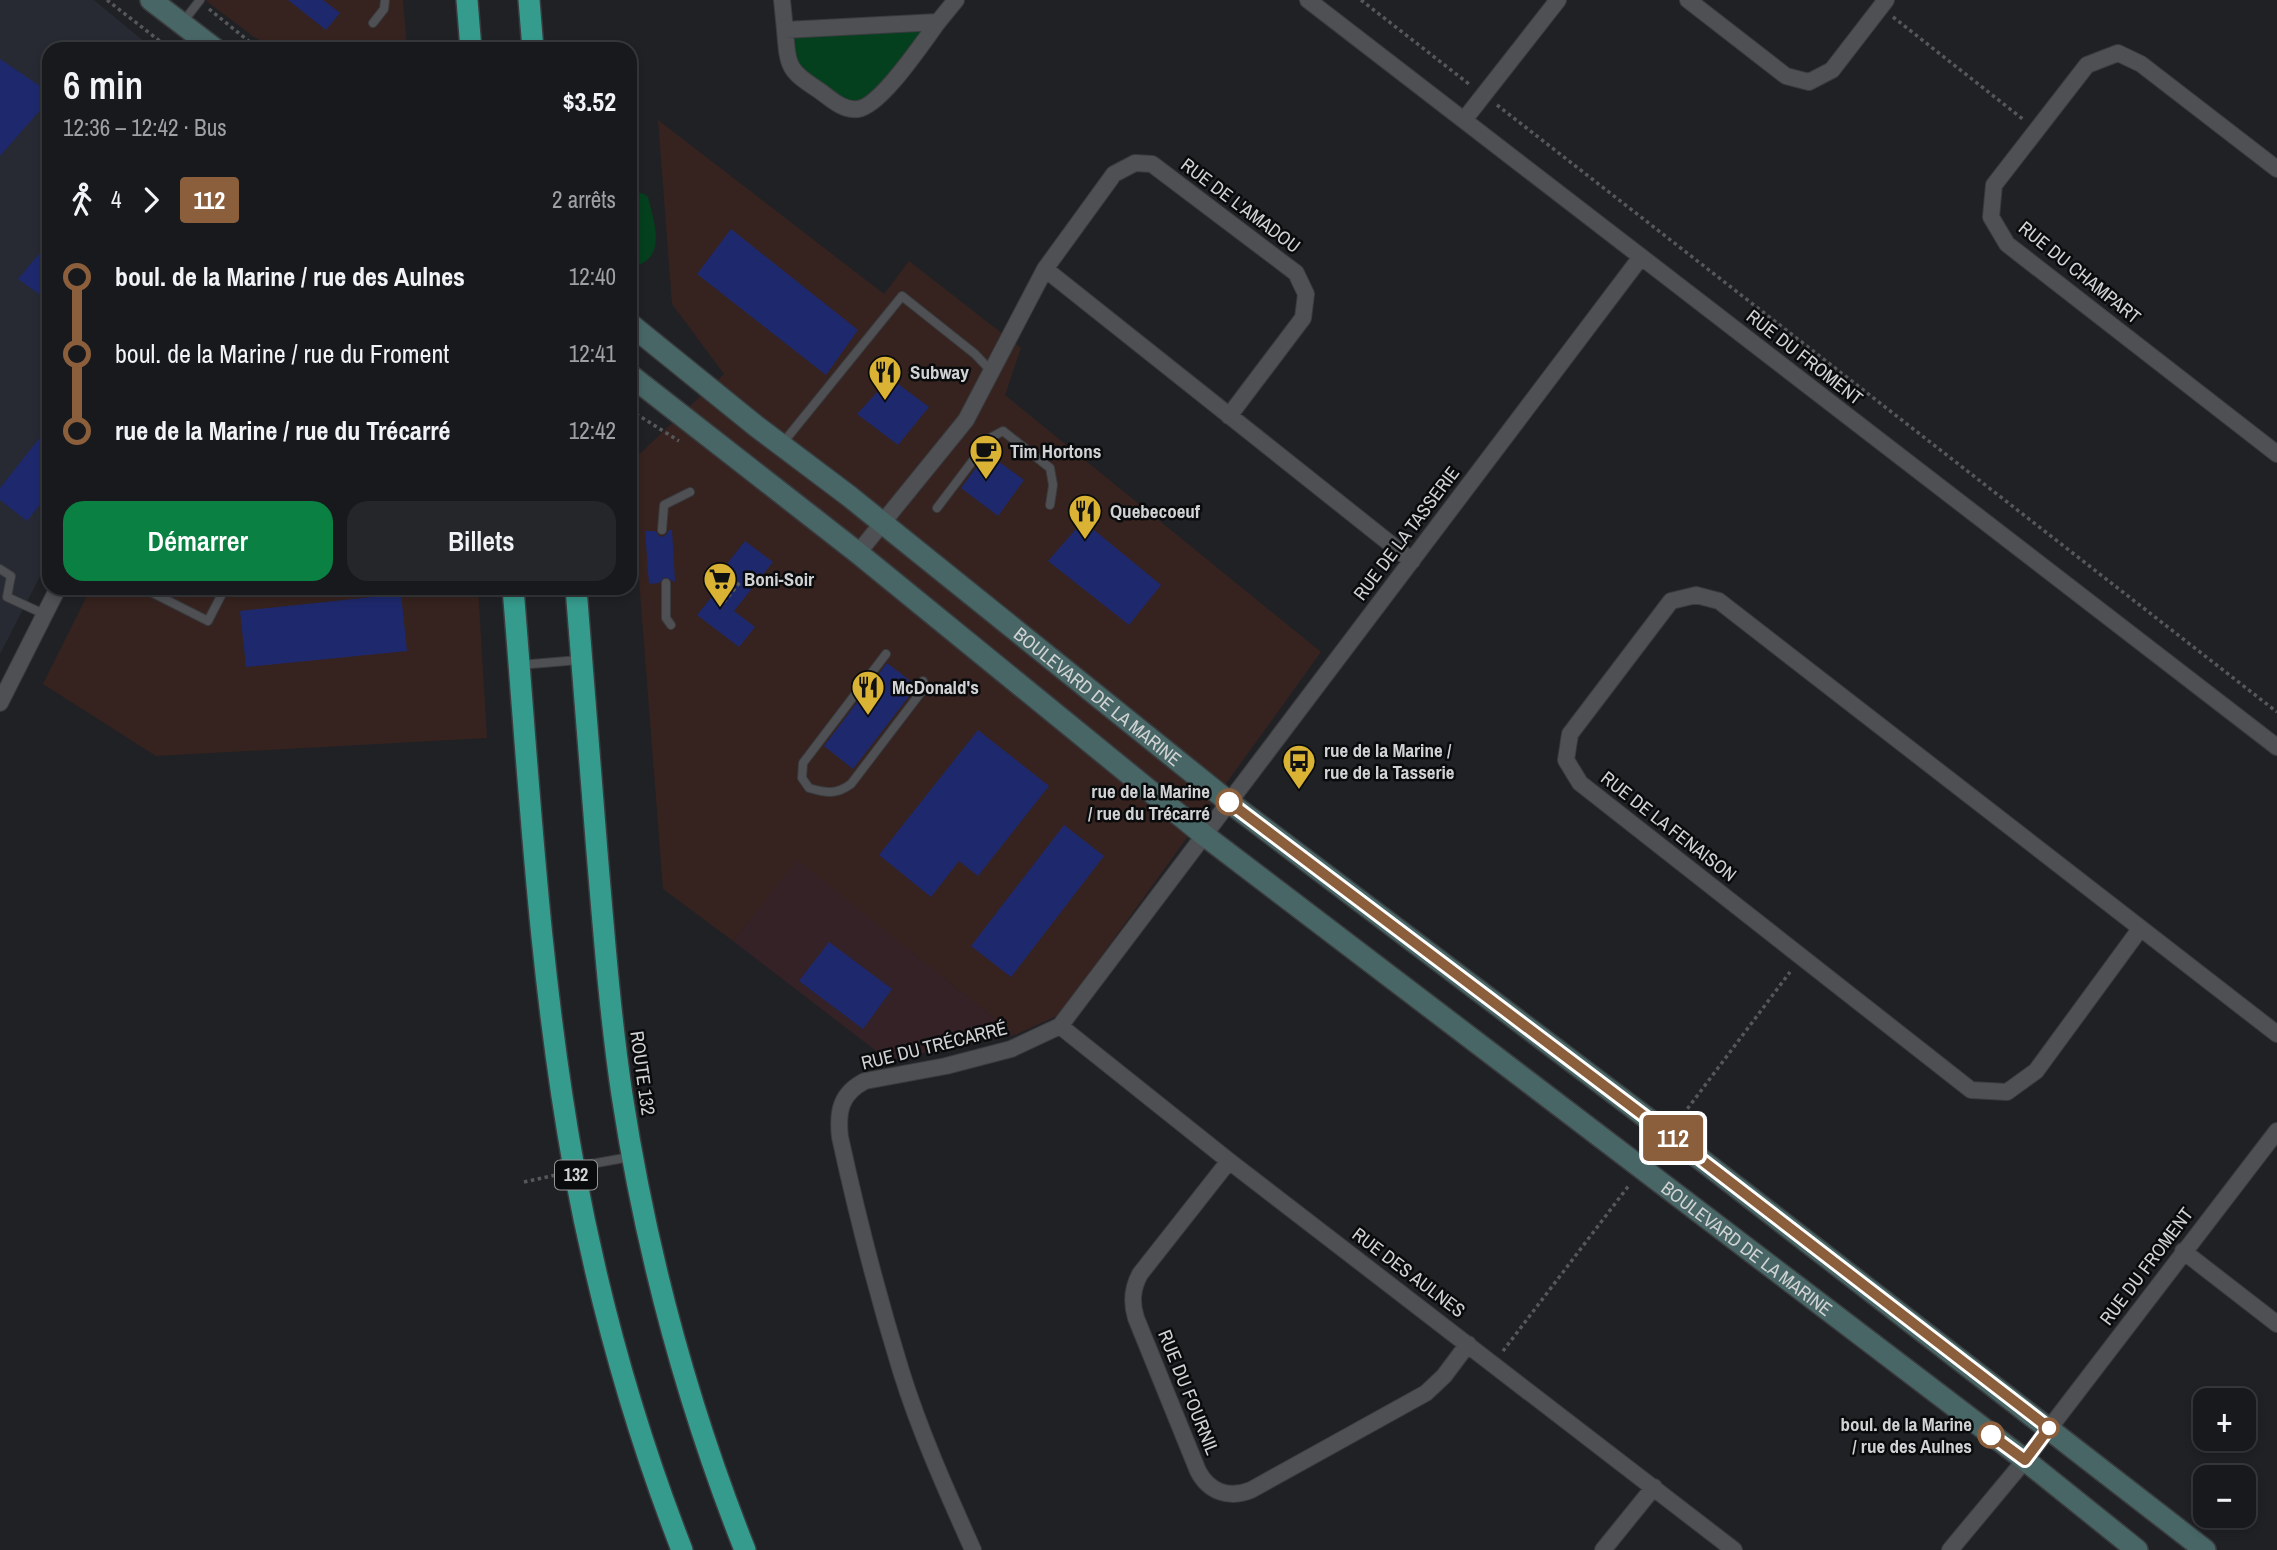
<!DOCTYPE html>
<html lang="fr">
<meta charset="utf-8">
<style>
:root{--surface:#18191c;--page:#252629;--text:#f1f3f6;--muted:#9fa0a3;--line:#36383b;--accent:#0b8043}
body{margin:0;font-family:"Archivo Narrow",sans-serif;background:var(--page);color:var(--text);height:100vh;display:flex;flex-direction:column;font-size:26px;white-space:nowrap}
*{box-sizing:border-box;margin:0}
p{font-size:23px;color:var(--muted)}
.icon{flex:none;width:38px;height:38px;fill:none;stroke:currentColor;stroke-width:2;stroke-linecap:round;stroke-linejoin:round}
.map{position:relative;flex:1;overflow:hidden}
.sheet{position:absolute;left:42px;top:42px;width:595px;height:553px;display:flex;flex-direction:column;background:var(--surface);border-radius:21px;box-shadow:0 4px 10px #0003,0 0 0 2px var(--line)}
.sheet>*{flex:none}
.badge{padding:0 14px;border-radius:5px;font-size:24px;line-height:46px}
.controls{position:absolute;left:2193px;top:1388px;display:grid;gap:14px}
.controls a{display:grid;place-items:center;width:63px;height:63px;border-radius:14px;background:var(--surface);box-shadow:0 4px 10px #0003,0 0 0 2px var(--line);font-size:35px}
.map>.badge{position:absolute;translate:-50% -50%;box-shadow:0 0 0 4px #fff}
.legs{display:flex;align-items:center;gap:10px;height:77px;padding:0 21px;font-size:23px}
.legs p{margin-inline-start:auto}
.head{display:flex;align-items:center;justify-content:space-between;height:119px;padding:0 21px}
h1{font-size:38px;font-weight:600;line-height:52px}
.button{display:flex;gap:14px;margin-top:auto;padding:14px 21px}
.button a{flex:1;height:80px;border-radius:21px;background:var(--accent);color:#fff;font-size:28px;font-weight:600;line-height:80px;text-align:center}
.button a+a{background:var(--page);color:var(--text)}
ul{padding:0 21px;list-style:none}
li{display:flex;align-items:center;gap:24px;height:77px;font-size:26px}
li i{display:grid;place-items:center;width:10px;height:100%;margin:0 9px;background:currentColor}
li i::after{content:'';width:18px;height:18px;margin:-9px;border:5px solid;border-radius:50%;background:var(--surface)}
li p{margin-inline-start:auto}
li:first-child i{background:linear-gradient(#0000 50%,currentColor 0)}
li:last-child i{background:linear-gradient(currentColor 50%,#0000 0)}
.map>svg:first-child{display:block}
.commercial{fill:#36231f}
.built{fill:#272a33}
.education{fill:#352227}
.green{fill:#04401d}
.building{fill:#1e296d}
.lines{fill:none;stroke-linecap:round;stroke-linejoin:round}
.lane-casing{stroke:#393b3e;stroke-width:10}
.street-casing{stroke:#393b3e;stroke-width:18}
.secondary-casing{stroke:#393b3e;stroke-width:24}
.highway-casing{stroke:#393b3e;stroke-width:24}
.path{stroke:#56575a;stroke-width:3.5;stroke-dasharray:3.5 3.5;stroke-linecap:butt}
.lane{stroke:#4f5054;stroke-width:8}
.street{stroke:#4f5054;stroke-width:16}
.secondary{stroke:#476665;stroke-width:21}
.highway{stroke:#359b8d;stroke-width:21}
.line-1-casing{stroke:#fff;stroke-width:16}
.line-1{stroke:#8b5e3c;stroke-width:10}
.stop-1-dot{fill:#fff;stroke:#8b5e3c;stroke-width:3.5}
.labels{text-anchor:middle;stroke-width:5;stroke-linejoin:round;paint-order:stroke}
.shield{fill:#0a0b0c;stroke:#959698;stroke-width:2}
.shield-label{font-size:18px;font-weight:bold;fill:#d1d2d4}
.street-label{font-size:19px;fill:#d1d2d4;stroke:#0a0b0c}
.poi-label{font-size:19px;font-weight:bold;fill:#d1d2d4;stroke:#0a0b0c;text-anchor:start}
.stop-label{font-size:19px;font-weight:bold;fill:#d1d2d4;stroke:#0a0b0c;text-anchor:end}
</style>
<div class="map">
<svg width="2277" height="1550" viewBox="0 0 2277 1550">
<rect width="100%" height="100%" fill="#202125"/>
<!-- commercial -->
<path class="commercial" d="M 205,0 L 403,0 L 407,49 L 276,49 L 254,37 Z
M 658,120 L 884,294 L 909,261 L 1021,348 L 1005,395 L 1321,652 L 1059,1015 L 1015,1035 L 797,861 L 733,941 L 663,889 L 630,463 L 724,374 L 672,304 Z
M 91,588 L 478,588 L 487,738 L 156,756 L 43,684 Z"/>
<!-- built -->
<path class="built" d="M 0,0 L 94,0 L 153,49 L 49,49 L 49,559 L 0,654 Z"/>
<!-- education -->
<path class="education" d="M 797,860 L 1015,1035 L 888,1060 L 733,941 Z"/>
<!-- green -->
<path class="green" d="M 938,22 L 858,109 L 798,76 L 785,30 Z
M 634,191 L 644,194 L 648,197 C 653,218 666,252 641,264 L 630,261 L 630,192 Z"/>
<!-- building -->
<path class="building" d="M 288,0 L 323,0 L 340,13 L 326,30 Z
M 0,59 L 49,92 L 49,100 L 0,156 Z
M 731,229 L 858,330 L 826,375 L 697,274 Z
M 49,242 L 49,301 L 18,279 Z
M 890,378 L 929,407 L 898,445 L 857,414 Z
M 49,426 L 49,493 L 27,521 L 0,500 L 0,488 Z
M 987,453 L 1024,480 L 998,516 L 961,488 Z
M 1083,521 L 1161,585 L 1129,625 L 1048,561 Z
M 669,530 L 672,530 L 675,582 L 665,577 L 659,583 L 649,584 L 645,531 L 656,531 L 658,535 L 662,537 L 667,534 Z
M 745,541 L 773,562 L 734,611 L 755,627 L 739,647 L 697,615 L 714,594 L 707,589 Z
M 401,594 L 407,651 L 246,667 L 240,611 Z
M 887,663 L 917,686 L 853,769 L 824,746 Z
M 978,730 L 1049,786 L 978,876 L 959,861 L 931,897 L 879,855 Z
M 1064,825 L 1104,856 L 1011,977 L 971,946 Z
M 829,942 L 892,989 L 863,1029 L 799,981 Z"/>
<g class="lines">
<defs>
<path id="lane" d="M 183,22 L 200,0
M 373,23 L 384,9 L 385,0
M 782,444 L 902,296 L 975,354 L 992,372
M 937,508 L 990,438 L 1003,431 L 1050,468 L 1053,485 L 1050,505
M 662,530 L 664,505 L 690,492
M 0,569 L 11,576 L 7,597 L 44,614
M 666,583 L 666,618 L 671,625
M 143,588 L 208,621 L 225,588
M 886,654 L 803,763 L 802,778 L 809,788 C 826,793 836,795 851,784 L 925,687 L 923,681
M 519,665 L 579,660
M 574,1167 L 630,1157"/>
<path id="street" d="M 782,0 L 785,30
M 1308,0 L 2277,747
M 1688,0 L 1786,76 L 1809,82 L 1832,70 L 1886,0
M 938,22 C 923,42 881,106 858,109 C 843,111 831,99 820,91 C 788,70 788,68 785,30 Z
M 938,22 L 956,0
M 1464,120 L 1558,0
M 2277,169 L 2141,64 L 2118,53 L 2087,65 L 1994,185 L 1991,217 L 2007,244 L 2277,454
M 1045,269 L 1412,561
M 858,553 L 966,420 L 1045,269 L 1114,174 L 1135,163 L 1152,164 L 1296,273 L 1306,294 L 1303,318 L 1229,416
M 0,703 L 58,588
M 2140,929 L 2036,1071 L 2007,1092 L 1971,1090 L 1580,783 L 1566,760 L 1570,734 L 1671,601 L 1696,595 L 1719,601 L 2277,1034
M 1060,1026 L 1229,1161 L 1734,1550
M 1229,1161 L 1140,1274 C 1132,1289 1131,1302 1136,1318 L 1198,1471 C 1209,1492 1229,1499 1251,1490 L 1426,1393 L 1444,1376 L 1468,1344
M 2183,1251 L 2277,1324
M 973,1550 C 947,1492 920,1432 901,1371 C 877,1293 857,1215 840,1137 C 837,1111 841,1093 865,1081 L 946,1066 L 1011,1049 L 1060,1026 L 1641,257
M 1603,1550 L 1654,1487
M 1950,1550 L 2025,1460 L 2277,1131"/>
<g id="secondary">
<path d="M 151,0 L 215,49"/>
<path id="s1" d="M 630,324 L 756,426 L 849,496 L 1229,802 L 1668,1134 L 2205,1550"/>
<path id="s2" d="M 630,375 L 858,553 L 1204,835 L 2025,1460 L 2137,1550"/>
</g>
<path id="highway" d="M 467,0 L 471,49
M 529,0 L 533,49
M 513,588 C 529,781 539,977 574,1168 C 598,1297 634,1427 682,1550
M 576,588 C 583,676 590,764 597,852 C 604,934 610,1015 622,1095 C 646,1251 687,1404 745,1550"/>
</defs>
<!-- lane casing -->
<use href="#lane" class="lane-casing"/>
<!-- street casing -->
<use href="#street" class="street-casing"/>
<!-- secondary casing -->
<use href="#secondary" class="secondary-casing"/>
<!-- highway casing -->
<use href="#highway" class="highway-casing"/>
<!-- path -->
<path class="path" d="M 107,0 L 170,49
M 1361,0 L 1469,84
M 209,9 L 251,43 L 263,49
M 1893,17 L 2024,120
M 1497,105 L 2277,712
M 630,410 L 679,441
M 724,602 L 740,582
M 1679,1120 L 1790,972
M 524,1182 L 556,1175
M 1503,1351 L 1630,1184"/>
<!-- lane -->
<use href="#lane" class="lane"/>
<!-- street -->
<use href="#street" class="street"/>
<!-- secondary -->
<use href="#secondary" class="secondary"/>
<!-- highway -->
<use href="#highway" class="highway"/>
</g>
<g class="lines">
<defs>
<path id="line-1" d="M 1229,802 L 1668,1134 L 2049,1428 L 2025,1460 L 1991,1435"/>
</defs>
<!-- line-1 casing -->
<use href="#line-1" class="line-1-casing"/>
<!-- line-1 -->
<use href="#line-1" class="line-1"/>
</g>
<!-- icons -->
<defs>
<symbol id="restaurant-pin" viewBox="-11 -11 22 30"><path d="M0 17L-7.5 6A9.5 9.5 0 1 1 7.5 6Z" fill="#dab334" stroke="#0a0b0c"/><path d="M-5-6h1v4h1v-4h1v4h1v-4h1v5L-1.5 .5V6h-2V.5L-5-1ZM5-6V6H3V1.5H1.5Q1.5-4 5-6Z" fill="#111"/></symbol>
<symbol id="cafe-pin" viewBox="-11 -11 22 30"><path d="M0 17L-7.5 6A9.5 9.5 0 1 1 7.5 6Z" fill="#dab334" stroke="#0a0b0c"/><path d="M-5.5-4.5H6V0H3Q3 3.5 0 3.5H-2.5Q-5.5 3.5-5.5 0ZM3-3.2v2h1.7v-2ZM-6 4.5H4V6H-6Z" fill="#111"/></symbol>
<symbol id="supermarket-pin" viewBox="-11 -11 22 30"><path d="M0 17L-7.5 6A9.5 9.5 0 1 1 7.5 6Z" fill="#dab334" stroke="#0a0b0c"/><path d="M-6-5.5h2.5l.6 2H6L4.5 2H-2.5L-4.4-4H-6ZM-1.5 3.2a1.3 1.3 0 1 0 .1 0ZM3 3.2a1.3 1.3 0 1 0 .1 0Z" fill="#111"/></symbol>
<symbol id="bus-pin" viewBox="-11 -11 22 30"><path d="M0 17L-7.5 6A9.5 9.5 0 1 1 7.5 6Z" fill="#dab334" stroke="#0a0b0c"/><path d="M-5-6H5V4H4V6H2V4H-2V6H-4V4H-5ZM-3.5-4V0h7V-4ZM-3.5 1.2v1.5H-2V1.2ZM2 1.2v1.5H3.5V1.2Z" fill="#111"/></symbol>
</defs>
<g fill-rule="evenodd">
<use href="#restaurant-pin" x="866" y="353" width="38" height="52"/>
<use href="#cafe-pin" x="967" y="432" width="38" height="52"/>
<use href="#restaurant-pin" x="1066" y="492" width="38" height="52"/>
<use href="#supermarket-pin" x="701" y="560" width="38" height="52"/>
<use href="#restaurant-pin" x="849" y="668" width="38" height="52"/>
<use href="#bus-pin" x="1280" y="742" width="38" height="52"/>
</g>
<!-- markers -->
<g class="stop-1-dot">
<circle cx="1229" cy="802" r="12"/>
<circle cx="2049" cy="1428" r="9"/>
<circle cx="1991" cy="1435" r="12"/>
</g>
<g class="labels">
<!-- shield labels -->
<rect class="shield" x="555" y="1160.5" width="42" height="29" rx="5"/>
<g class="shield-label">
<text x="576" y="1181">132</text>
</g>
<!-- street labels -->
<g class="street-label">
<text transform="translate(1241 205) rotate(37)" y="7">RUE DE L'AMADOU</text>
<text transform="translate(2080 272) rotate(39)" y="7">RUE DU CHAMPART</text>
<text transform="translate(1805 357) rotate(38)" y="7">RUE DU FROMENT</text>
<text transform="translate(1406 533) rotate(-53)" y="7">RUE DE LA TASSERIE</text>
<text dy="7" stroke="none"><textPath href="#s1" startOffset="598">BOULEVARD DE LA MARINE</textPath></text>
<text transform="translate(1669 826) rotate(38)" y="7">RUE DE LA FENAISON</text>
<text transform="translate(934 1045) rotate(-14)" y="7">RUE DU TRÉCARRÉ</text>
<text transform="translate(643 1073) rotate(82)" y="7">ROUTE 132</text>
<text dy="7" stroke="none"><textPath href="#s2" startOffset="1418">BOULEVARD DE LA MARINE</textPath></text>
<text transform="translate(2146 1266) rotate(-53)" y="7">RUE DU FROMENT</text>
<text transform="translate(1409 1272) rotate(37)" y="7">RUE DES AULNES</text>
<text transform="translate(1189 1392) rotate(68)" y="7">RUE DU FOURNIL</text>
</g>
<!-- poi labels -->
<g class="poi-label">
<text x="910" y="379">Subway</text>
<text x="1010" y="458">Tim Hortons</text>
<text x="1110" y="518">Quebecoeuf</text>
<text x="744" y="586">Boni-Soir</text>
<text x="892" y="694">McDonald's</text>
<text x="1324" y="757">rue de la Marine /<tspan x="1324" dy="22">rue de la Tasserie</tspan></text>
</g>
<!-- stop labels -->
<g class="stop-label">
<text x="1210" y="798">rue de la Marine<tspan x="1210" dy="22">/ rue du Trécarré</tspan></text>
<text x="1972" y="1431">boul. de la Marine<tspan x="1972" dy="22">/ rue des Aulnes</tspan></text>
</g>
</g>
</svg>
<div class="controls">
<a>+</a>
<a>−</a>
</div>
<b class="badge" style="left:1673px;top:1138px;background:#8b5e3c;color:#fff">112</b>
<section class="sheet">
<div class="head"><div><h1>6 min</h1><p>12:36 – 12:42 · Bus</p></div><b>$3.52</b></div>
<div class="legs"><svg class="icon" aria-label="walk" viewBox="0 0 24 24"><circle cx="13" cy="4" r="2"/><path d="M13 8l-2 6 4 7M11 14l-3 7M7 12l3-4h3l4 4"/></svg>4<svg class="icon" aria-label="forward" viewBox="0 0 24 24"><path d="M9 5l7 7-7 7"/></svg><b class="badge" style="background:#8b5e3c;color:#fff">112</b><p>2 arrêts</p></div>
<ul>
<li><i style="color:#8b5e3c"></i><b>boul. de la Marine / rue des Aulnes</b><p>12:40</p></li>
<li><i style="color:#8b5e3c"></i><span>boul. de la Marine / rue du Froment</span><p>12:41</p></li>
<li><i style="color:#8b5e3c"></i><b>rue de la Marine / rue du Trécarré</b><p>12:42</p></li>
</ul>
<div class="button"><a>Démarrer</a><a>Billets</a></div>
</section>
</div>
